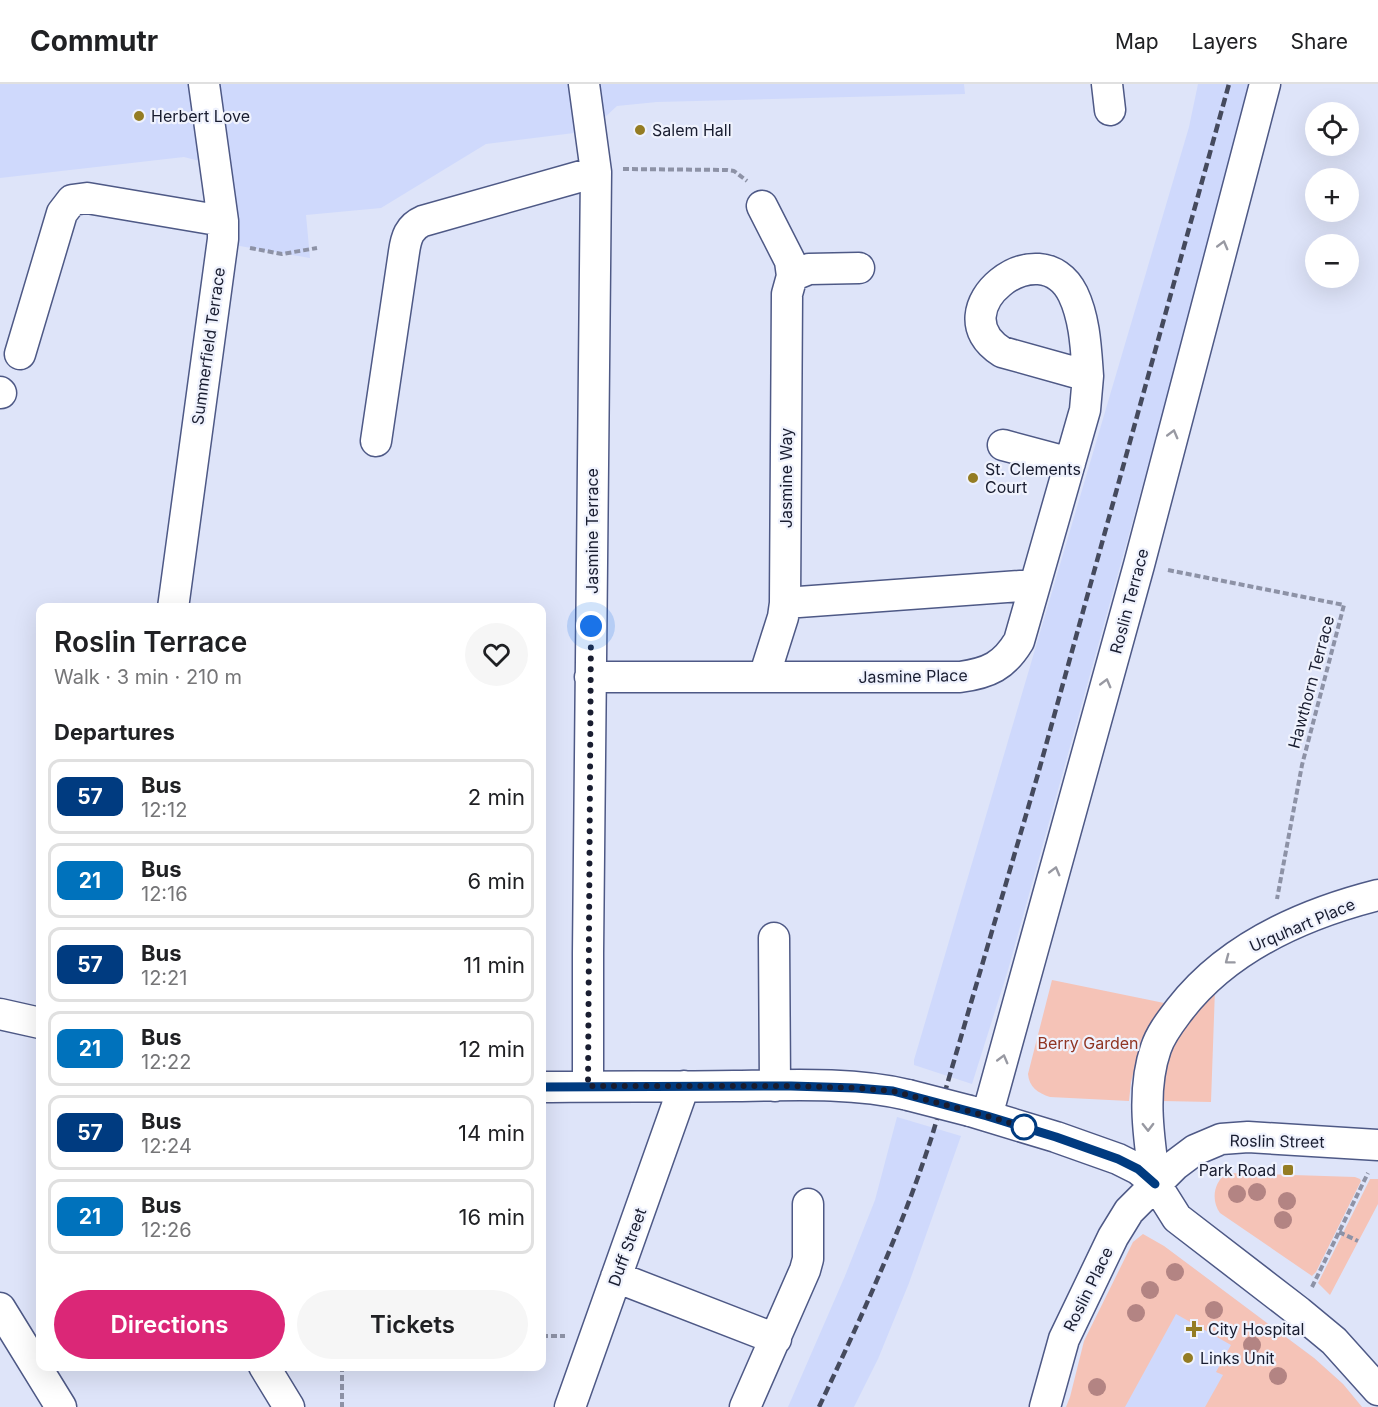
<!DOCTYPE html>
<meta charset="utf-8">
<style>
:root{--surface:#fff;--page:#f6f6f6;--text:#202124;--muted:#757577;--line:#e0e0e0;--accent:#db2777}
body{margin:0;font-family:Inter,sans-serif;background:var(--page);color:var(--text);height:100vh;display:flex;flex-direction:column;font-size:22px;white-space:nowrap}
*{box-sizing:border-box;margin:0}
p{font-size:20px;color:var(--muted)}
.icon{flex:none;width:33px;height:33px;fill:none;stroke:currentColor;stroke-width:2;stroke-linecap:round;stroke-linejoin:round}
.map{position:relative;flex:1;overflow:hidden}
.drawer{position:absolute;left:36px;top:519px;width:510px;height:768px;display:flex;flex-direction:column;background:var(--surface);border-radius:12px;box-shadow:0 6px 24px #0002}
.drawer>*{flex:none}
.badge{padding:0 12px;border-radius:9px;font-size:21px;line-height:39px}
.controls{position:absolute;left:1305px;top:18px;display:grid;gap:12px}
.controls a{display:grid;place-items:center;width:54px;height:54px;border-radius:50%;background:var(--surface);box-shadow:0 6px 24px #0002;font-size:30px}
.you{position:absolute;width:30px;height:30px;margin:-15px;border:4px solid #fff;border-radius:50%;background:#1a73e8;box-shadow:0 0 0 9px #1a73e833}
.map>.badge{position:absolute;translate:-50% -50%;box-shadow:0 0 0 3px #fff}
h2{padding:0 18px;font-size:22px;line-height:54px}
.round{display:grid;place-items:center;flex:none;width:63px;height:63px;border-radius:32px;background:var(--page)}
.head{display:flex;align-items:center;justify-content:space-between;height:102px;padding:0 18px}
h1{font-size:28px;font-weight:600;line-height:45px}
.cta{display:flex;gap:12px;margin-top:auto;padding:12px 18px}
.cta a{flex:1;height:69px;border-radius:36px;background:var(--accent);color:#fff;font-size:24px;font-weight:600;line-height:69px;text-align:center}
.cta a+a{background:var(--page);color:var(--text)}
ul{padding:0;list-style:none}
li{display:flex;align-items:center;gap:18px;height:75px;margin:0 12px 9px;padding:0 6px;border:3px solid var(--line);border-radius:12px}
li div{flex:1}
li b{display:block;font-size:22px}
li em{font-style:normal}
li .badge{min-width:66px;font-weight:700;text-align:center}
header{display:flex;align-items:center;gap:36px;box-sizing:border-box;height:84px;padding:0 30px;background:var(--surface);border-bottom:2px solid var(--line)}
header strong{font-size:28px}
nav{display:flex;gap:33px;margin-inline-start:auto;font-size:21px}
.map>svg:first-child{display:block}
.built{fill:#cfd9fc}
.green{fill:#f5c3b7}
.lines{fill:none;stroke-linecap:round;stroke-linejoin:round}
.minor-casing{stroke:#4e5986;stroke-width:33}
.path{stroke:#8d92a6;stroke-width:4;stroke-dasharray:6 3;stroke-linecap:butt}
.minor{stroke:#fff;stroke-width:30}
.rail{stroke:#454a5d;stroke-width:4.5;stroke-dasharray:9 4.5;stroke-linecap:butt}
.minor-bridge-casing{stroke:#4e5986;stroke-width:33;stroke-linecap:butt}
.minor-bridge{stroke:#fff;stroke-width:30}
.tree{fill:#b38483}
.oneway{stroke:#9899a2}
.line-casing{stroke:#fff;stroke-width:14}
.line{stroke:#003b80;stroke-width:9}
.walk{stroke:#191d30;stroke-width:6;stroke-dasharray:0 10.8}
.poi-dot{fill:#947c23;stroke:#eff2fd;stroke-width:2}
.stop-dot{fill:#fff;stroke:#003b80;stroke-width:3}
.labels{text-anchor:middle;stroke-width:4.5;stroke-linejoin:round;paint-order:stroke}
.poi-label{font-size:16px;fill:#191d30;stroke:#eff2fd;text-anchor:start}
.street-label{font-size:16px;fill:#191d30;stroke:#eff2fd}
.park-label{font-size:16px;fill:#903523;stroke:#eff2fd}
</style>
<header>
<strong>Commutr</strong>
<nav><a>Map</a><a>Layers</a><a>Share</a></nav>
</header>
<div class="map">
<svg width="1378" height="1323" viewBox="0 0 1378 1323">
<rect width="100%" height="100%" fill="#dee4f9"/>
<!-- built -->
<path class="built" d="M 0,0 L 964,0 L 965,10 L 657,18 L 617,22 L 590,47 L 486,60 L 381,124 L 306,131 L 310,174 L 222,159 L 215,81 L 184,73 L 0,94 Z
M 1198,0 L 1254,0 L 1008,886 L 972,1000 L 914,981 L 914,976 L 1189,43 Z
M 897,1033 L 961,1052 L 909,1199 L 878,1275 L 854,1323 L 788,1323 L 845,1192 L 875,1116 Z
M 1158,1160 L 1169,1166 L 1314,1274 L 1343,1300 L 1362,1323 L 1076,1323 Z"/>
<!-- green -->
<path class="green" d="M 1052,896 L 1169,920 L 1142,954 L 1131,998 L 1129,1017 L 1050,1013 C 1038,1009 1029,1003 1028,990 Z
M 1215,905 L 1211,1018 L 1163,1017 L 1164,990 L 1175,951 Z
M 1228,1089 L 1355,1093 L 1360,1095 L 1361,1097 L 1316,1188 L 1312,1192 L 1220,1129 C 1211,1117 1213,1097 1228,1089 Z
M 1370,1095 L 1378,1095 L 1378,1120 L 1330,1211 L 1318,1199 Z
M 1143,1150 L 1164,1162 L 1314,1274 L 1343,1300 L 1362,1323 L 1205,1323 L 1223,1291 L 1216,1288 L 1231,1261 L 1176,1230 L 1125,1323 L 1066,1323 L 1070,1313 L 1084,1257 L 1133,1158 Z"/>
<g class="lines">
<defs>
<path id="minor" d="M 584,0 L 596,88 L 588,869 L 588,1002
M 1107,0 L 1110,26
M 762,122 L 790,177 L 792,192 L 787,210 L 785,519 L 783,533 L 764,593
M 792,192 L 809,185 L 859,184
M 20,270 L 62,129 L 72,116 L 87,114 L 223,137
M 0,308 L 1,309
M 376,357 L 404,168 C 406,154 409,143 423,137 L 596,88
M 1003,361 L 1070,379
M 785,519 L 1034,501
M 173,524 L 223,155 L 223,137 L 204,0
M 590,593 L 960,593 C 989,589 1004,582 1019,557 L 1085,326 L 1088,292 L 1002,268 C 936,227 1040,143 1073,210 C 1085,235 1086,265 1088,292
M 774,854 L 775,1002
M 0,930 L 40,939
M 542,1003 C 606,1002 670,1003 734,1002 C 791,1001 853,998 908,1011
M 970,1027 L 1056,1053 L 1118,1075 L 1138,1085 L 1155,1099 L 1177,1134 L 1299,1228 L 1334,1257 L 1378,1306
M 987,1032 L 1139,481 L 1265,0
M 1155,1099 C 1149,1055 1141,1007 1156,964 C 1161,949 1171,937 1180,925 C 1228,863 1303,830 1378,811
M 616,1193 L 776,1255
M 0,1224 L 61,1323
M 264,1282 L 289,1323
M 570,1323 L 684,1002
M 745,1323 L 805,1186 L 808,1175 L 808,1120
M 1045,1323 L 1064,1255 L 1113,1153 L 1129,1127 L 1175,1081 L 1195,1066 L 1221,1055 L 1248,1053 L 1378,1061"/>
</defs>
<!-- minor casing -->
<use href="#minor" class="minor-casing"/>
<!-- path -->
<path class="path" d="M 623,85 L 727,86 L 734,87 L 747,97
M 250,164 L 282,170 L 317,164
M 1168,486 L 1344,521 L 1302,681 L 1277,815
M 1339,1148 L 1358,1157
M 1312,1203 L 1368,1089
M 542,1252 L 565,1252
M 342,1282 L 342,1323"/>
<!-- minor -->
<use href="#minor" class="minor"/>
<!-- rail -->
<path class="rail" d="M 819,1323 C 861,1234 902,1145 932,1052 L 1038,690 L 1229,0"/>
<defs>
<path id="minor-bridge" d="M 908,1011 L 970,1027"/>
</defs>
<!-- minor-bridge casing -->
<use href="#minor-bridge" class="minor-bridge-casing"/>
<!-- minor-bridge -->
<use href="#minor-bridge" class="minor-bridge"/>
</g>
<!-- trees -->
<g class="tree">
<circle cx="1257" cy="1108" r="9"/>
<circle cx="1237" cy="1110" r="9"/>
<circle cx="1287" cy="1117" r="9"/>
<circle cx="1283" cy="1136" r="9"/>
<circle cx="1175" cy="1188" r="9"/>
<circle cx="1150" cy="1206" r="9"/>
<circle cx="1214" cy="1226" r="9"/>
<circle cx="1136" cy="1229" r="9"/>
<circle cx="1252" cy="1261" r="9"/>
<circle cx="1278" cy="1292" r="9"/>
<circle cx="1097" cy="1303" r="9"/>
</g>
<!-- one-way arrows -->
<defs><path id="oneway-chevron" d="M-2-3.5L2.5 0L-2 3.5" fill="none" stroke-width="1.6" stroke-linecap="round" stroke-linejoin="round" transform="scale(1.5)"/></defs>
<g class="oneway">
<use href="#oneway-chevron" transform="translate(1223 161) rotate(-75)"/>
<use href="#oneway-chevron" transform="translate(1173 350) rotate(-75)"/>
<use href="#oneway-chevron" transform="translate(1106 599) rotate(-75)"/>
<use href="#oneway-chevron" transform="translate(1055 787) rotate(-75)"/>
<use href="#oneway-chevron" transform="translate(1229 876) rotate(143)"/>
<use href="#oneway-chevron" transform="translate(1003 975) rotate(-75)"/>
<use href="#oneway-chevron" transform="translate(1148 1043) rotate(89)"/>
</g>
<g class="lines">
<defs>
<path id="line" d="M 542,1003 L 791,1002 L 856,1004 L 893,1007 L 987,1032 L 1056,1053 L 1118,1075 L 1138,1085 L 1155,1100"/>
</defs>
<!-- line casing -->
<use href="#line" class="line-casing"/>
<!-- line -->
<use href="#line" class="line"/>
<!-- walk -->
<path class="walk" d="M 591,542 L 588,1002 L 791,1002 L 856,1004 L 893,1007 L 987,1032 L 1033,1046 L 1024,1043"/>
</g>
<!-- markers -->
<g class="poi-dot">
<circle cx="139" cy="32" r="6"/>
<circle cx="640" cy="46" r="6"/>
<circle cx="973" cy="394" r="6"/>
<rect x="1282" y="1080" width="12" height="12" rx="3"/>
<path d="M1191 1236h6v6h6v6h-6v6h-6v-6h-6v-6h6z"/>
<circle cx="1188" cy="1274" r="6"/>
</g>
<circle class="stop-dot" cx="1024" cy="1043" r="12"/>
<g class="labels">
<!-- poi labels -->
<g class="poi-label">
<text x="151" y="38">Herbert Love</text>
<text x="652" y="52">Salem Hall</text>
<text x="985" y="391">St. Clements<tspan x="985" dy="18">Court</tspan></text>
<text x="1276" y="1092" text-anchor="end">Park Road</text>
<text x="1208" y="1251">City Hospital</text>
<text x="1200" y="1280">Links Unit</text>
</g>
<!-- street labels -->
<g class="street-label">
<text transform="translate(208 262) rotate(-82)" y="6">Summerfield Terrace</text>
<text transform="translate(786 394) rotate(-90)" y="6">Jasmine Way</text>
<text transform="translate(592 447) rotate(-90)" y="6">Jasmine Terrace</text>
<text transform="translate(1129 517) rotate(-75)" y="6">Roslin Terrace</text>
<text transform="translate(913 592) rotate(-1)" y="6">Jasmine Place</text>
<text transform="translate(1311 598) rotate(-75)" y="6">Hawthorn Terrace</text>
<text transform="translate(1302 841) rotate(-23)" y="6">Urquhart Place</text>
<text transform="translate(1277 1057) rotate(1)" y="6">Roslin Street</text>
<text transform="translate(627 1163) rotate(-70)" y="6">Duff Street</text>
<text transform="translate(1088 1205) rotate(-64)" y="6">Roslin Place</text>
</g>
<!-- park labels -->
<g class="park-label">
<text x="1088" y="965">Berry Garden</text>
</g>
</g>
</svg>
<div class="controls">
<a><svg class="icon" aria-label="locate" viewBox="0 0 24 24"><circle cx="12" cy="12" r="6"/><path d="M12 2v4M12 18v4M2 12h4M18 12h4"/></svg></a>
<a>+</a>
<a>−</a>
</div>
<div class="you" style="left:591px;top:542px"></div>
<section class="drawer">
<div class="head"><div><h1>Roslin Terrace</h1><p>Walk · 3 min · 210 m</p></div><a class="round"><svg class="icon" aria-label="heart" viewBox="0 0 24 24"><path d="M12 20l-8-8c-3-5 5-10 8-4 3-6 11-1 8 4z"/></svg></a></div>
<h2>Departures</h2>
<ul>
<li><span class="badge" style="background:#003b80;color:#fff">57</span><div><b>Bus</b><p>12:12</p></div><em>2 min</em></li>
<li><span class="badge" style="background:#0072bc;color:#fff">21</span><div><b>Bus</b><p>12:16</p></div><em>6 min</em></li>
<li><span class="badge" style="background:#003b80;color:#fff">57</span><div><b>Bus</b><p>12:21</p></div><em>11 min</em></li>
<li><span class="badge" style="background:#0072bc;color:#fff">21</span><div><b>Bus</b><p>12:22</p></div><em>12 min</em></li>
<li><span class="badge" style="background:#003b80;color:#fff">57</span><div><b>Bus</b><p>12:24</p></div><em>14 min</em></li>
<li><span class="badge" style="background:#0072bc;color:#fff">21</span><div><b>Bus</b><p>12:26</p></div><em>16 min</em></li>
</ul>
<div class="cta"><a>Directions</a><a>Tickets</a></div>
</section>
</div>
